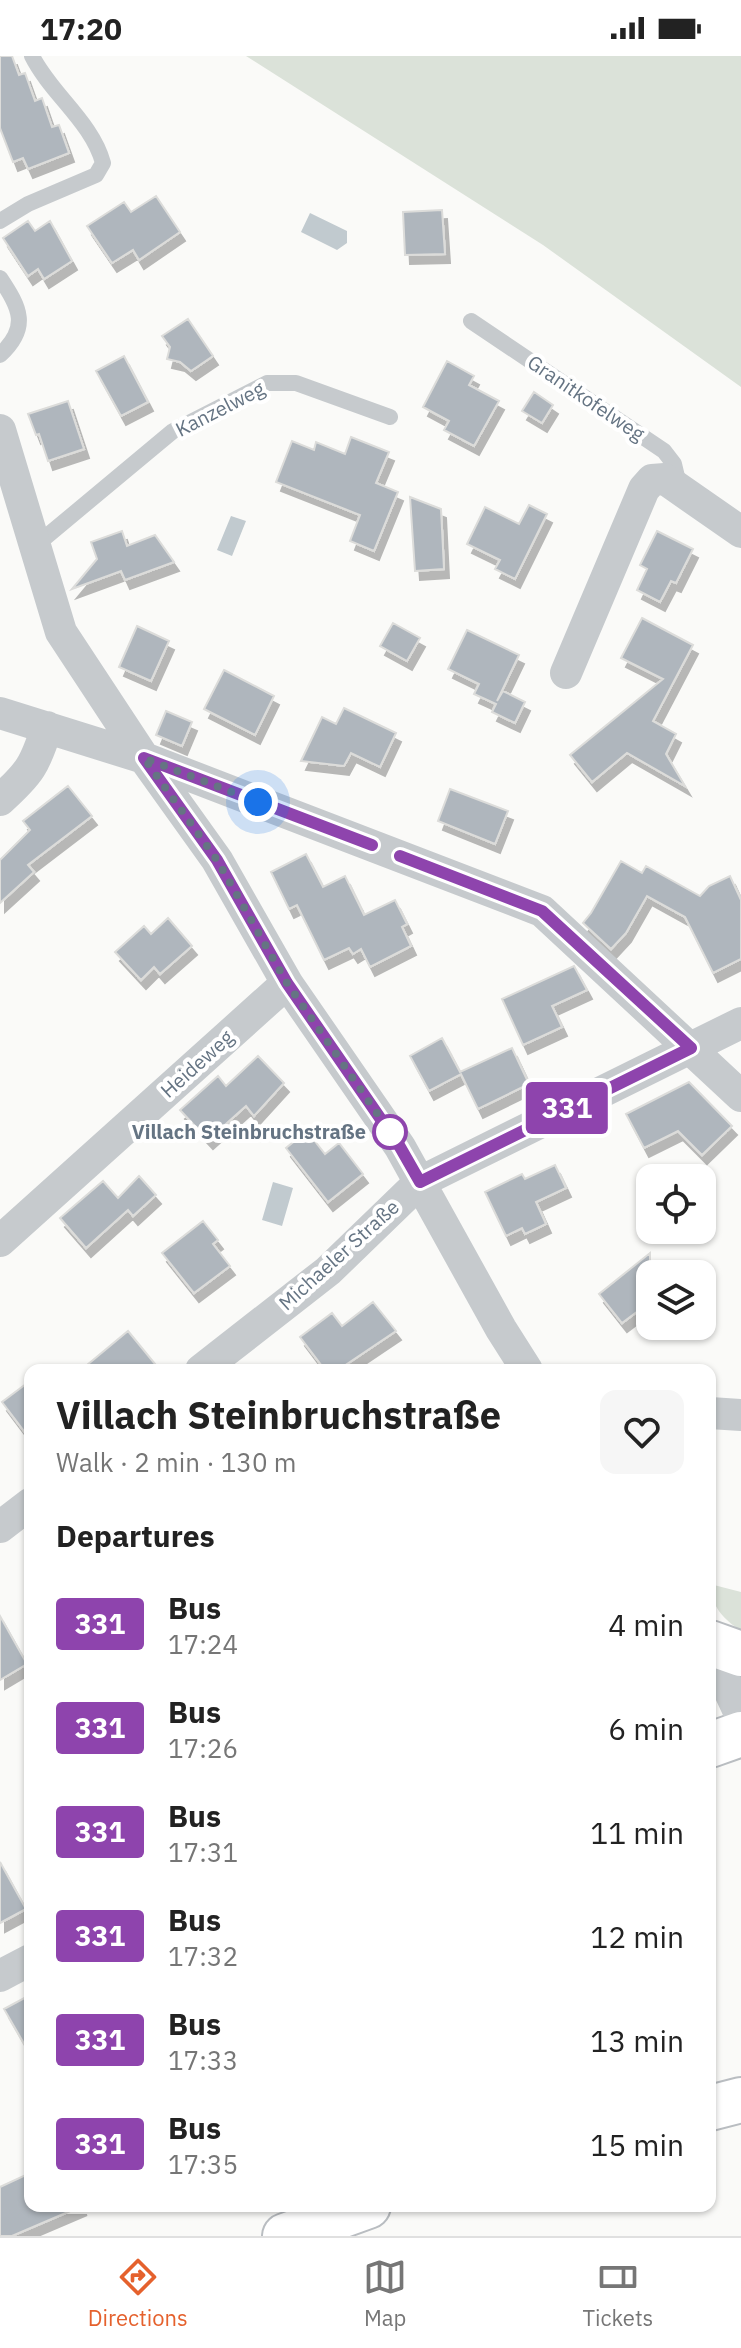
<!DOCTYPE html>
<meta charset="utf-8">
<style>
:root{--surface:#fff;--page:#f6f6f6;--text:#222;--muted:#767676;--line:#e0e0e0;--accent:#e5612d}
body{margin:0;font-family:"IBM Plex Sans",sans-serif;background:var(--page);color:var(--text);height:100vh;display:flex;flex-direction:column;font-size:30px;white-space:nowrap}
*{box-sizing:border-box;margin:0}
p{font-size:26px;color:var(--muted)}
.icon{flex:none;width:44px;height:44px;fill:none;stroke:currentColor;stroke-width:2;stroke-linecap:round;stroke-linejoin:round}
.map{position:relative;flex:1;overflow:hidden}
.details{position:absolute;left:24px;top:1308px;width:692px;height:848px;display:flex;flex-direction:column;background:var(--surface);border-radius:16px;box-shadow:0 2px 6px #0004}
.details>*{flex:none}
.badge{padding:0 16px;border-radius:6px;font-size:28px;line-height:52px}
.fabs{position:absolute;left:636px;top:1108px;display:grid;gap:16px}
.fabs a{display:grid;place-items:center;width:80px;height:80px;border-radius:16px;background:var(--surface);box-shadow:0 2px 6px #0004;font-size:40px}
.you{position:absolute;width:40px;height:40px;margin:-20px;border:6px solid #fff;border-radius:50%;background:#1a73e8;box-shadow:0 0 0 12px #1a73e833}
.map>.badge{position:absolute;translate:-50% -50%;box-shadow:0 0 0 4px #fff}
h2{padding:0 32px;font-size:30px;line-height:72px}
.round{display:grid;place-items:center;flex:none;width:84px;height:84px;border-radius:16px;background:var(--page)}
.headline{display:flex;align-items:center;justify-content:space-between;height:136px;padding:0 32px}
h1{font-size:38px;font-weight:800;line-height:60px}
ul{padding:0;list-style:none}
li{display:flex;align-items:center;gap:24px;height:104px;padding:0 32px}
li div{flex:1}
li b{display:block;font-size:30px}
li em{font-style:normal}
li .badge{min-width:88px;font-weight:700;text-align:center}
.status{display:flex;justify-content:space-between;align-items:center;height:56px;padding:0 40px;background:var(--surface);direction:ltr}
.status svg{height:22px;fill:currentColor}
.tab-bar{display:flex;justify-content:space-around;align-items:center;height:112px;border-top:2px solid var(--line);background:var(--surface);font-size:22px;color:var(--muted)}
.tab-bar a{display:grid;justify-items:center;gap:4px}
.tab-bar .on{color:var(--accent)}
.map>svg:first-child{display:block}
.green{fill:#dbe2d9}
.water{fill:#c1cacf}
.building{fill:#afb6bd;stroke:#dcdcda;stroke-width:2;filter:url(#shadow)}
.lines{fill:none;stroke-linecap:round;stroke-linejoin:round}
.primary-casing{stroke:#b9bdc1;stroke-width:48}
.service{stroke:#c6cacd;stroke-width:16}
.minor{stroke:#c6cacd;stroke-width:32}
.primary{stroke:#fff;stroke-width:44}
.line-casing{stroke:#fff;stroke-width:18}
.line{stroke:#8e44ad;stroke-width:12}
.walk{stroke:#657483;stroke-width:8;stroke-dasharray:0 14.4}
.stop-dot{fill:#fff;stroke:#8e44ad;stroke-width:4}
.labels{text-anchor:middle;stroke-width:8;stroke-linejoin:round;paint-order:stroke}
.street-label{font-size:20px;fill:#657483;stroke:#fff}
.stop-label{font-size:20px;font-weight:bold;fill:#657483;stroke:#fff;text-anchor:end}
</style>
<div class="status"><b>17:20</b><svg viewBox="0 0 49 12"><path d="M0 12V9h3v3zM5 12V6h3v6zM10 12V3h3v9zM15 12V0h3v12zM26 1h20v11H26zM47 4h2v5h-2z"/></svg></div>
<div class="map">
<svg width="741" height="2180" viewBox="0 0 741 2180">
<defs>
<filter id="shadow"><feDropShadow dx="5" dy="9" stdDeviation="0" flood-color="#0004"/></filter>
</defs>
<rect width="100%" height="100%" fill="#fafaf8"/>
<!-- green -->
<path class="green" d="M 246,0 L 741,0 L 741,331 L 543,189 Z
M 710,1528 L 741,1536 L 741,1574 C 724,1565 710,1548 710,1528 Z"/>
<!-- water -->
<path class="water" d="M 310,157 L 347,175 L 347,187 L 337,194 L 301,176 Z
M 231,460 L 246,465 L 232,500 L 217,494 Z
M 273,1126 L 293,1132 L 282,1170 L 262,1164 Z"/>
<!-- building -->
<path class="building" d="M 0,0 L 12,0 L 19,19 L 25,17 L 35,45 L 42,42 L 52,71 L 59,69 L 69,97 L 28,113 L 23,102 L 13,106 L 0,72 Z
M 156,140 L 180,176 L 139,204 L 133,194 L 112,207 L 87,170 L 124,146 L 131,156 Z
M 442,154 L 445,198 L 405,199 L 403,156 Z
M 28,165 L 35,175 L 50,165 L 72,205 L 44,223 L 38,213 L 28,220 L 3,182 Z
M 188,263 L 213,300 L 191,315 L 180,306 L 167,303 L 170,291 L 162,280 Z
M 124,300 L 148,346 L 121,360 L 96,315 Z
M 447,305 L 474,320 L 469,329 L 499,345 L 474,390 L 444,374 L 449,365 L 423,351 Z
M 534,336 L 553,349 L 542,367 L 522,355 Z
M 68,345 L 84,393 L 48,405 L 39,378 L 36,379 L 28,358 Z
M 351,381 L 389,396 L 376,427 L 398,436 L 374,495 L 350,485 L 360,459 L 276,426 L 292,385 L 314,394 L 316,386 L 345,398 Z
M 410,441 L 441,453 L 444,513 L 415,515 Z
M 529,449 L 547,458 L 515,523 L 495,513 L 500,504 L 467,488 L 485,451 L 519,468 Z
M 122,475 L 127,490 L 155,479 L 174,506 L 125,524 L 121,515 L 72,533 L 97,503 L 91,486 Z
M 657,475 L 693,493 L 676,527 L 671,525 L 660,546 L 637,534 L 647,513 L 640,509 Z
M 642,562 L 693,589 L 653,665 L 676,678 L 666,698 L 685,730 L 627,697 L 592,726 L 570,699 L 663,623 L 621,602 Z
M 393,567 L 420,582 L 407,605 L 380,590 Z
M 137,570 L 169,585 L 151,625 L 119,611 Z
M 467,574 L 519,599 L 497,645 L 503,635 L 525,646 L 515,667 L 492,656 L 496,648 L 474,638 L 479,628 L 448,613 Z
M 224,614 L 274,640 L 255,679 L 204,653 Z
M 344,652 L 396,677 L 380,711 L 351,697 L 344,710 L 301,705 L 322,661 L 336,668 Z
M 166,655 L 192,666 L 182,690 L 156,679 Z
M 68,730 L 92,760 L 28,809 L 34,816 L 0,847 L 0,804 L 30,774 L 23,765 Z
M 450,733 L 508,755 L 495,788 L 438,765 Z
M 306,798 L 323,831 L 345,820 L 364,859 L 395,844 L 407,868 L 402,871 L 411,890 L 370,911 L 361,893 L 353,898 L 349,892 L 324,904 L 297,849 L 289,853 L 271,816 Z
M 621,805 L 642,817 L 646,810 L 700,840 L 709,830 L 730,820 L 741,844 L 741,903 L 713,917 L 685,861 L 647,840 L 626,877 L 611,893 L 583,867 L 591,857 Z
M 168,862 L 192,890 L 160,918 L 154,911 L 141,924 L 115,896 L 144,870 L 151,878 Z
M 574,910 L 587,934 L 552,950 L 562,971 L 523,989 L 502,943 Z
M 442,982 L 460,1016 L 512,992 L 529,1028 L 478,1053 L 461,1018 L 429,1035 L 410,1000 Z
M 258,1000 L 284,1027 L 254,1060 L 246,1050 L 208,1084 L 180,1054 L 218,1020 L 226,1030 Z
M 689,1026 L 732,1070 L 702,1099 L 678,1075 L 644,1092 L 626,1058 Z
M 307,1075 L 325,1098 L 339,1087 L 363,1118 L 328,1146 L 286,1092 Z
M 555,1109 L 566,1132 L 536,1146 L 546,1168 L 525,1178 L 522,1172 L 506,1180 L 485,1136 L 522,1118 L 525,1123 Z
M 139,1120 L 156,1139 L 133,1160 L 128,1154 L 86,1192 L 60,1162 L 103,1125 L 118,1142 Z
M 203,1165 L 218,1184 L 213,1188 L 230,1210 L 194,1237 L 162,1197 Z
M 650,1197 L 650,1246 L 622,1267 L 599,1238 Z
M 373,1246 L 396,1275 L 338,1314 L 325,1314 L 300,1281 L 332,1257 L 342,1270 Z
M 128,1275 L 160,1314 L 81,1314 Z
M 30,1325 L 30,1383 L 2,1346 Z
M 0,1560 L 27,1608 L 0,1624 Z
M 0,1806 L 26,1853 L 0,1867 Z
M 30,1939 L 30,1998 L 4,1953 Z
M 30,2117 L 30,2150 L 82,2150 L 12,2180 L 0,2180 L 0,2131 Z"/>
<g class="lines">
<defs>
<path id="primary" d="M 710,1587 L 741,1598
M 710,1689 L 741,1678
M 710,2052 L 741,2044
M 285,2180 L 368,2150"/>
</defs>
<!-- primary casing -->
<use href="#primary" class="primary-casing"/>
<!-- service -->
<path class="service" d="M 0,165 L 28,148 L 96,119 L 103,107 C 92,66 51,38 32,0
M 0,222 C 20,252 30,271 0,299
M 471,265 L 664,395 L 674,408 L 679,429
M 35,490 L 173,375 L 267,327 L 296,327 L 390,361"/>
<!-- minor -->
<path class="minor" d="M 0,374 L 61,576 L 144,702 L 217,804 L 287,927 L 400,1091 L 501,1273 L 527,1314
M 566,617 L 644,433 L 652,424 L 665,423 L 741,476
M 0,657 L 144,702 L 542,855 L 741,1040
M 0,744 C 30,717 35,709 47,671
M 0,1185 L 287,927
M 201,1314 L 328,1215 L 420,1126 L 741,967
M 710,1357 L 741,1359
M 0,1471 L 30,1448
M 710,1593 L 741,1660
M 0,1920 L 30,1904"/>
<!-- primary -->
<use href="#primary" class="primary"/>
</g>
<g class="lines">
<defs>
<path id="line" d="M 372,789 L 144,702 L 217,804 L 287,927 L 400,1091 L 420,1126 L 691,992 L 542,855 L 400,800"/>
</defs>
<!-- line casing -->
<use href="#line" class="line-casing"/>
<!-- line -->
<use href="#line" class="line"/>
<!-- walk -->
<path class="walk" d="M 258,746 L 144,702 L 217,804 L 287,927 L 390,1076"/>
</g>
<!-- markers -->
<circle class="stop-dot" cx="390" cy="1076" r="16"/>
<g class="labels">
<!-- street labels -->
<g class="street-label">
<text transform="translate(586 342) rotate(34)" y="7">Granitkofelweg</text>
<text transform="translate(220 353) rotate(-27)" y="7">Kanzelweg</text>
<text transform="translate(197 1008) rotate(-42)" y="7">Heideweg</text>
<text transform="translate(339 1199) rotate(-42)" y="7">Michaeler Straße</text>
</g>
<!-- stop labels -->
<g class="stop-label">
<text x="366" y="1083">Villach Steinbruchstraße</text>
</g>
</g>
</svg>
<div class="fabs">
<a><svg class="icon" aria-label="locate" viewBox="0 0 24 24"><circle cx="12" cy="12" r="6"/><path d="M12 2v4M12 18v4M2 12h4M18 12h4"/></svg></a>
<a><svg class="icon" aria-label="layers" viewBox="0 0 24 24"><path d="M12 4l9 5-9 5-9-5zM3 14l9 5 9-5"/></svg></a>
</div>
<div class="you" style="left:258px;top:746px"></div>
<b class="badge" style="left:567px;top:1052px;background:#8e44ad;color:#fff">331</b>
<section class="details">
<div class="headline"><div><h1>Villach Steinbruchstraße</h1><p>Walk · 2 min · 130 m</p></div><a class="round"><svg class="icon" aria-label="heart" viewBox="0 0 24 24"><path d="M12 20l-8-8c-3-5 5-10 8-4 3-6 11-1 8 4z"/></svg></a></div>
<h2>Departures</h2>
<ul>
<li><span class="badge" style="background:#8e44ad;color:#fff">331</span><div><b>Bus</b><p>17:24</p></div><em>4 min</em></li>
<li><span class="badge" style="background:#8e44ad;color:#fff">331</span><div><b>Bus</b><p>17:26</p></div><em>6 min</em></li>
<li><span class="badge" style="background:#8e44ad;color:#fff">331</span><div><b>Bus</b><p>17:31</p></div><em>11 min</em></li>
<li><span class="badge" style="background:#8e44ad;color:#fff">331</span><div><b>Bus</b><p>17:32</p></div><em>12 min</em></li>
<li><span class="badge" style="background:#8e44ad;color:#fff">331</span><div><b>Bus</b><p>17:33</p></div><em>13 min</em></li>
<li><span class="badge" style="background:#8e44ad;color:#fff">331</span><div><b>Bus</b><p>17:35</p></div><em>15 min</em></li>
</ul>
</section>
</div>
<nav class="tab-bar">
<a class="on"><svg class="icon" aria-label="directions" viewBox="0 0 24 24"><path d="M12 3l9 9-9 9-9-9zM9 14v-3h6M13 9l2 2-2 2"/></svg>Directions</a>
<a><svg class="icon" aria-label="map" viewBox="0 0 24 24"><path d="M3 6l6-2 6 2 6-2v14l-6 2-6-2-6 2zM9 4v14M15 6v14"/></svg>Map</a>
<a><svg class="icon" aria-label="tickets" viewBox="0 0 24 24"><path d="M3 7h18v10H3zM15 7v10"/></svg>Tickets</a>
</nav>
